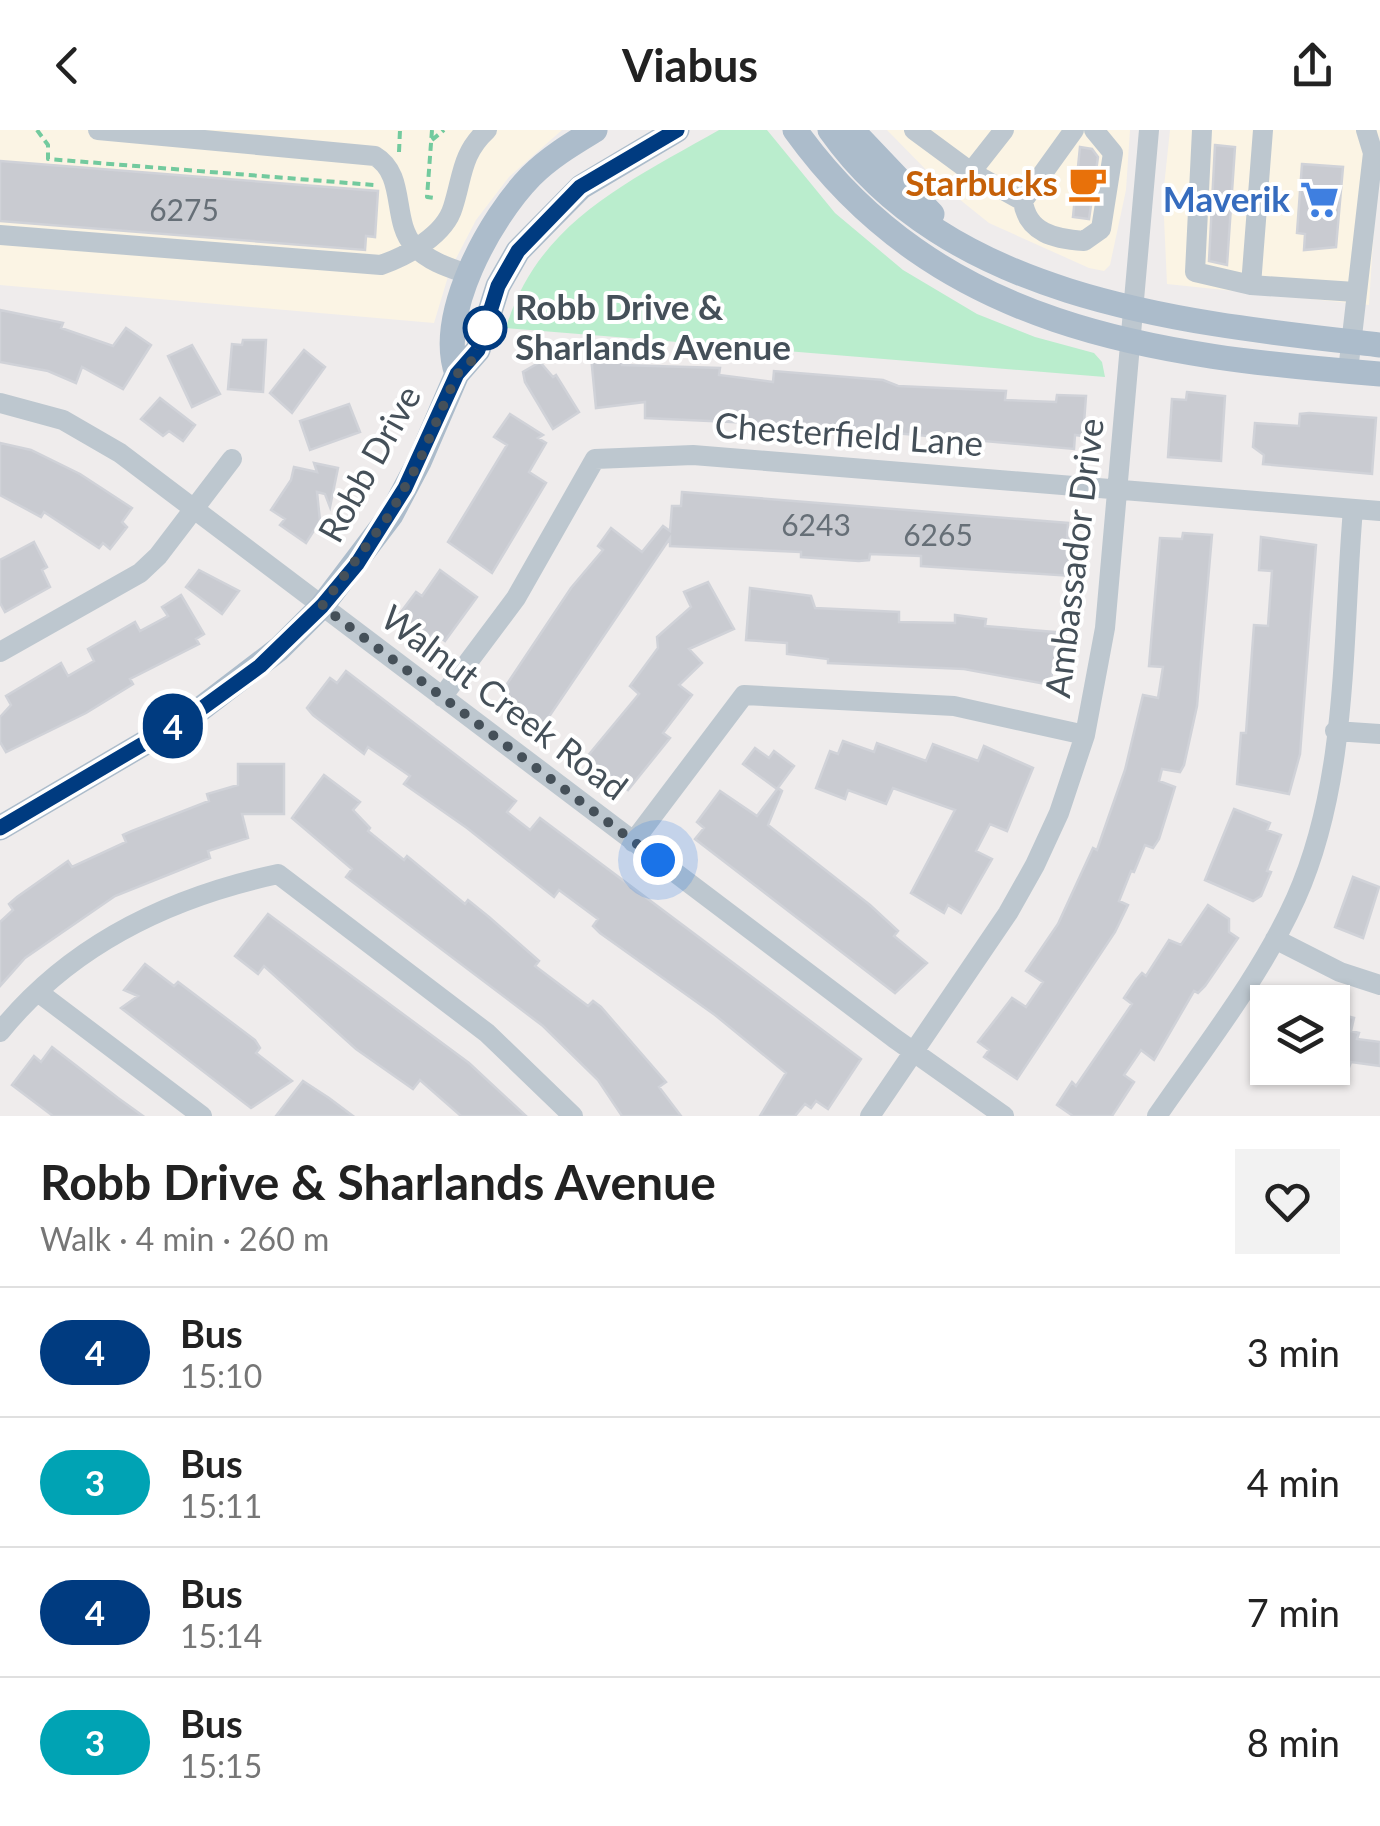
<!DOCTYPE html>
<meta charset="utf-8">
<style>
:root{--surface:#fff;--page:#f2f2f2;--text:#222;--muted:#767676;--line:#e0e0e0}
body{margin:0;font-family:Lato,sans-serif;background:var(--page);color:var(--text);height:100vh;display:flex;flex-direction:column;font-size:38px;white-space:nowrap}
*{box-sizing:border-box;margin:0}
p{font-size:32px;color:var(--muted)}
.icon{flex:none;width:55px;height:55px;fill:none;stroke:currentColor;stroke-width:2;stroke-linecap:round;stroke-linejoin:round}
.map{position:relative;height:986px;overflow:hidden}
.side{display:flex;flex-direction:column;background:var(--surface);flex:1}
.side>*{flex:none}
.badge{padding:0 20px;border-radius:32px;font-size:35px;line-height:65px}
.fabs{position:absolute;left:1250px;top:855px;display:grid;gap:20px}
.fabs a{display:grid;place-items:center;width:100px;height:100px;border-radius:0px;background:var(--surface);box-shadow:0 2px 8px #0004;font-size:50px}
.you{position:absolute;width:50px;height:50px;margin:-25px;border:8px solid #fff;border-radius:50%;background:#1a73e8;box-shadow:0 0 0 15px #1a73e833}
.map>.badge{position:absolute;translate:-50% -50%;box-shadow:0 0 0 5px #fff}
.round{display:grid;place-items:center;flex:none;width:105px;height:105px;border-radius:0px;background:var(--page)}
.summary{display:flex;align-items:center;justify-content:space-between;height:170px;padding:0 40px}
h1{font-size:48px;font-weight:700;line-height:75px}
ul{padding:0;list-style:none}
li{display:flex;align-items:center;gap:30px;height:130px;padding:0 40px;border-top:2px solid var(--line)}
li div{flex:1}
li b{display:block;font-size:38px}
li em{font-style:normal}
li .badge{min-width:110px;font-weight:700;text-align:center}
header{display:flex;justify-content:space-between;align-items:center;height:130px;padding:0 40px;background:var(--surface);font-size:45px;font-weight:700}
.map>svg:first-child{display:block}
.commercial{fill:#fbf4e4}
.green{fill:#baedcd}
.building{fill:#c9cbd1;stroke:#d0d2d8;stroke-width:2.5}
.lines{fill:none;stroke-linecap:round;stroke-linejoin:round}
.path{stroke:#73ca9e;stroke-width:4;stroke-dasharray:8 5;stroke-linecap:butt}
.minor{stroke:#bdc7cf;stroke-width:20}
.major{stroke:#acbccb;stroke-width:25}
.line-casing{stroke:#fff;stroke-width:22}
.line{stroke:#003b80;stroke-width:15}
.walk{stroke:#455059;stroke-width:10;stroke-dasharray:0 18}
.stop-dot{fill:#fff;stroke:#003b80;stroke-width:5}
.labels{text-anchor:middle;stroke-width:8;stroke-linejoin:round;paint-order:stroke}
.number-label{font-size:30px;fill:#666f77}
.food-label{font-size:35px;font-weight:bold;fill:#c56008;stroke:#fff;text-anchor:end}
.shop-label{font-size:35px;font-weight:bold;fill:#366cbe;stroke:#fff;text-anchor:end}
.stop-label{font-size:35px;font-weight:bold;fill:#455059;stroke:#fff;text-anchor:start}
.street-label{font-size:35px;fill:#455059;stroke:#fff}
</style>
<header><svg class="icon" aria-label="back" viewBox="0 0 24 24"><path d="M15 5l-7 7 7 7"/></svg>Viabus<svg class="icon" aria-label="share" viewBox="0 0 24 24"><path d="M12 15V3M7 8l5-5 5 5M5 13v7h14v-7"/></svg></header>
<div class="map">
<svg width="1380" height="986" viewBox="0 0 1380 986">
<rect width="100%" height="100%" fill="#efecec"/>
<!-- commercial -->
<path class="commercial" d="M 0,0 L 562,0 L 509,47 L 476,90 L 450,140 L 434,193 L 0,155 Z
M 887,0 L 1130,0 L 1126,60 L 1110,135 L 1104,141 L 1089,138 L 989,93 L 938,52 Z
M 1170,0 L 1380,0 L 1369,175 L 1167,154 L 1163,66 Z"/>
<!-- green -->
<path class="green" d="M 719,0 L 767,0 L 835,83 L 903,140 L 977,184 L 1035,207 L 1094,223 L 1102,232 L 1105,247 L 506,198 C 537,92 630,51 719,0 Z"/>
<!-- building -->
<path class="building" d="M 1215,15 L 1235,17 L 1227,135 L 1209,131 Z
M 1080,17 L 1092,19 L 1098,27 L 1089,89 L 1073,87 Z
M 0,31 L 378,61 L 375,107 L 366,106 L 365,120 L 0,91 Z
M 1302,34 L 1343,37 L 1336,117 L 1304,120 L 1305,104 L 1297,103 Z
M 0,180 L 63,193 L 61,198 L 113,216 L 126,198 L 151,215 L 123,259 L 82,237 L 76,253 L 48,241 L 0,232 Z
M 243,210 L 266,210 L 263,262 L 228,259 L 232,214 L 242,215 Z
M 192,215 L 220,264 L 192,277 L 168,226 Z
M 304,220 L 325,237 L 292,283 L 270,263 Z
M 621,223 L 622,235 L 720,238 L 719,245 L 773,252 L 774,241 L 883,250 L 898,256 L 1006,261 L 1005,270 L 1056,272 L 1057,265 L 1086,266 L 1083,306 L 1075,305 L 1074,319 L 815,296 L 645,288 L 645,272 L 596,278 L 591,226 Z
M 540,232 L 553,247 L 556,245 L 579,282 L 553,299 L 525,252 L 523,242 Z
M 1187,262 L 1225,266 L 1221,331 L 1168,327 L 1172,269 L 1186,270 Z
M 160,268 L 195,295 L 183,311 L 169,301 L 163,306 L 141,289 Z
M 349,274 L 360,302 L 310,320 L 300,291 Z
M 1309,283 L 1376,288 L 1372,344 L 1263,334 L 1264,325 L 1253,317 L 1255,293 L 1299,296 L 1300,284 Z
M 510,284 L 543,305 L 538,308 L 546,313 L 529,342 L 546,353 L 492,443 L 448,412 L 507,315 L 494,307 Z
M 0,313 L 31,320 L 80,344 L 132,378 L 122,392 L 127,397 L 110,419 L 103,413 L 99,418 L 44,382 L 41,387 L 0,365 Z
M 314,333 L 338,338 L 330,377 L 325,364 L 317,362 L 320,391 L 306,413 L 280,395 L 285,389 L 271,380 L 291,350 L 294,337 L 317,342 Z
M 682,362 L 1068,393 L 1067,408 L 1075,408 L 1072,446 L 921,436 L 921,426 L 870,424 L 869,430 L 859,431 L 801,427 L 801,422 L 670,416 L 670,408 L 544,594 L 501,563 L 571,458 L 603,420 L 598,416 L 611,398 L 642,422 L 663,396 L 670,401 L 672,376 L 681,376 Z
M 1183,403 L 1212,405 L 1197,576 L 1184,635 L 1180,642 L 1162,639 L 1159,651 L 1175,657 L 1169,677 L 1159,709 L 1153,718 L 1145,715 L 1134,742 L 1131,741 L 1119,771 L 1128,775 L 1115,802 L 1017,949 L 984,927 L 989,920 L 978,912 L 1012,868 L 1026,877 L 1043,852 L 1026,841 L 1058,794 L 1093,718 L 1097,720 L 1125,640 L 1143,565 L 1158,568 L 1163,537 L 1149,536 L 1160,408 L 1182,409 Z
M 1261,407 L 1316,415 L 1300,624 L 1289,664 L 1237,654 L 1241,603 L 1246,603 L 1254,495 L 1268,496 L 1272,441 L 1259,440 Z
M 34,412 L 47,437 L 42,440 L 50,457 L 5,482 L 0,473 L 0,430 Z
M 199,440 L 239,461 L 222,484 L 186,457 Z
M 440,440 L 477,467 L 445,511 L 434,503 L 429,509 L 398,486 L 416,462 L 422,466 Z
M 708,452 L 734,499 L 689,519 L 702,533 L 679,555 L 692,565 L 663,603 L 670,608 L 628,660 L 586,628 L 639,564 L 630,556 L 658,518 L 657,507 L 691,477 L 684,462 Z
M 750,458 L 811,466 L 815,478 L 899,482 L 899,492 L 955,493 L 955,485 L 986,489 L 985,496 L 1066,503 L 1061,542 L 1052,541 L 1051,555 L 964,539 L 828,533 L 828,529 L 787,524 L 787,513 L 746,510 Z
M 181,465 L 204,504 L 196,509 L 199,514 L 130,549 L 133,554 L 86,583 L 6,622 L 0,612 L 0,587 L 11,575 L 6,566 L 61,533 L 68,546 L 94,531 L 88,519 L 135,492 L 140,501 L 168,486 L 162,477 Z
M 346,541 L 516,671 L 507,682 L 530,700 L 540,688 L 861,929 L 828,979 L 816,971 L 811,978 L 805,974 L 795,986 L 760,986 L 786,943 L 715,885 L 600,803 L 593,796 L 598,789 L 559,760 L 554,767 L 467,698 L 404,654 L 410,646 L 368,617 L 364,624 L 313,585 L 307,578 L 330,548 L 337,553 Z
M 843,611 L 874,622 L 877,613 L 926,631 L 933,614 L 978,631 L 984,616 L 1033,638 L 1007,701 L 990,694 L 976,721 L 992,729 L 961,783 L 948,775 L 944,783 L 911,763 L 955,680 L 893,658 L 886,674 L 848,660 L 845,669 L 816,658 L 830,621 L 838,624 Z
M 755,618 L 769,628 L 774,621 L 794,636 L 777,659 L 743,634 Z
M 238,634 L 284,634 L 284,684 L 242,684 L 248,708 L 208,721 L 210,728 L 115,766 L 25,828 L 0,856 L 0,792 L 13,780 L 9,774 L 17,767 L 68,731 L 72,737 L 126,712 L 123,705 L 132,701 L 209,671 L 207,664 L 238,655 Z
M 324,645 L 360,672 L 353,680 L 370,698 L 368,701 L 404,730 L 407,726 L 465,774 L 468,770 L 489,787 L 539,831 L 535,836 L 588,876 L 593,871 L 601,877 L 666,952 L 659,957 L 681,986 L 622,986 L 598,950 L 543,896 L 346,747 L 352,739 L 292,688 Z
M 778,658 L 782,661 L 768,695 L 870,775 L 898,801 L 894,806 L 927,833 L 895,863 L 695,709 L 704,698 L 697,692 L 720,661 L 757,686 Z
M 1234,679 L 1270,693 L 1267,700 L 1281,705 L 1267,741 L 1271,742 L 1261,766 L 1253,771 L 1205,750 Z
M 1353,747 L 1379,757 L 1363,808 L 1335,797 Z
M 1208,775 L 1229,789 L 1229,802 L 1238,808 L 1205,856 L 1198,863 L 1194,861 L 1154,930 L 1141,920 L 1124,945 L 1134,952 L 1112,986 L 1073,986 L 1057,975 L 1072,952 L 1076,956 L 1132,874 L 1124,868 L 1136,850 L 1142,843 L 1146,846 L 1169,810 L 1181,815 Z
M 268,784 L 469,933 L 526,986 L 461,986 L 420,950 L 413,959 L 356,919 L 264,836 L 258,844 L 235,826 Z
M 145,834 L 174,856 L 178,852 L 255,910 L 260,918 L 256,923 L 292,951 L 251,978 L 121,878 L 138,866 L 124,860 Z
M 1332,882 L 1354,888 L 1351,901 L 1359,903 L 1357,909 L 1380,912 L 1380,936 L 1351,932 L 1348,940 L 1332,936 Z
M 52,917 L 118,968 L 143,986 L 53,986 L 12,955 L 34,926 L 41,932 Z
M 303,951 L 329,968 L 353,986 L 276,986 Z"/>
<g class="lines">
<!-- path -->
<path class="path" d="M 37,0 L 48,15 L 48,29 L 374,55
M 432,0 L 427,67 L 434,68
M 432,10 L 444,0
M 399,22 L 400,0"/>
<!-- minor -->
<path class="minor" d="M 98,0 L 375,26 C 407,45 391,91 414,116 C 429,132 450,138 470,145
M 914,0 L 971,42 L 1023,71
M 1074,0 L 1023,71 C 1027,103 1055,109 1084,111 L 1101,99 L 1113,23 L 1094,0
M 1202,0 L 1195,142 L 1251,155 L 1355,162
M 971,42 L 1004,0
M 0,105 L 381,135 C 407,126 445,105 453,77 C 463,46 461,24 487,0
M 1251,155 L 1263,0
M 1348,241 L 1373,23 L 1366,0
M 0,273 L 63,290 L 120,323 L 894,908 L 1004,986
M 0,522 L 140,443 L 158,426 L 232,329
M 442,567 L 516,468 L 595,329 L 693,325 L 1380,381
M 1335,601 L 1380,604
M 633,712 L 744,565 L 954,576 L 1085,605
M 1275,809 L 1340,842 L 1380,855
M 38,862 L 202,986
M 0,902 C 70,815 171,767 278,744 L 487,903 L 573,986
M 870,986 L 1008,783 L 1035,735 L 1059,683 L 1085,605 L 1105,498 L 1149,0
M 1157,986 C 1205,916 1261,846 1296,768 C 1349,649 1342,507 1353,379"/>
<!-- major -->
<path class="major" d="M 795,0 C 938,199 1153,226 1380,244
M 830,0 C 952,172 1188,193 1380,215
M 852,0 L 932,84
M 457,244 C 436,185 490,88 531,46 C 550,27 572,14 595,0
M 0,698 L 194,584 L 279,519 L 322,476 L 391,385 L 419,332 L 457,244 L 478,220 L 498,156 L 518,121 L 581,57 L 677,0"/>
</g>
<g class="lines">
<defs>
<path id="line" d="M 0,698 L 194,584 L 260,536 L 322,476 L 357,434 L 405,358 L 457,244 L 478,220 L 498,156 L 518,121 L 580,57 L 677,0"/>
</defs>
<!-- line casing -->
<use href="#line" class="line-casing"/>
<!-- line -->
<use href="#line" class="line"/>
<!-- walk -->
<path class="walk" d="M 485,198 L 470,234 L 457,244 L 419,332 L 390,384 L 322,476 L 658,730"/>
</g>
<!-- icons -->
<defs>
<symbol id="cafe-bare" viewBox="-9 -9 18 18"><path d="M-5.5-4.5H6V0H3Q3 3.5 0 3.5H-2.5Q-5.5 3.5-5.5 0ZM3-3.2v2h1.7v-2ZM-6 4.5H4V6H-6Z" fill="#e8710a" stroke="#fff" stroke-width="2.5" paint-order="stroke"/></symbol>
<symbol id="supermarket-bare" viewBox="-9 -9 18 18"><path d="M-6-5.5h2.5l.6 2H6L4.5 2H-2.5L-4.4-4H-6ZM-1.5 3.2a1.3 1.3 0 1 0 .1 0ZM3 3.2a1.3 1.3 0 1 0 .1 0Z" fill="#3f7fe0" stroke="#fff" stroke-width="2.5" paint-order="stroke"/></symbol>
</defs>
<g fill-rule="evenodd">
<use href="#cafe-bare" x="1060" y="26" width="55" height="55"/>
<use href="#supermarket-bare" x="1292" y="42" width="55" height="55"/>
</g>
<!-- markers -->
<circle class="stop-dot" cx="485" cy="198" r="20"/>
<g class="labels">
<!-- number labels -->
<g class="number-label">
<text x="184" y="91">6275</text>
<text x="816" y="406">6243</text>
<text x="938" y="416">6265</text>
</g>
<!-- food labels -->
<g class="food-label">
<text x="1058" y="66">Starbucks</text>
</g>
<!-- shop labels -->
<g class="shop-label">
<text x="1290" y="82">Maverik</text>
</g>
<!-- stop labels -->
<g class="stop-label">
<text x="515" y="190">Robb Drive &amp;<tspan x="515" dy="40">Sharlands Avenue</tspan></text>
</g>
<!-- street labels -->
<g class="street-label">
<text transform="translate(849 305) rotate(4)" y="12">Chesterfield Lane</text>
<text transform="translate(370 334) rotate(-61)" y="12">Robb Drive</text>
<text transform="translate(1075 428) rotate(-83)" y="12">Ambassador Drive</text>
<text transform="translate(504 573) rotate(37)" y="12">Walnut Creek Road</text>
</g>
</g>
</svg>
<div class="fabs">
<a><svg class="icon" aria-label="layers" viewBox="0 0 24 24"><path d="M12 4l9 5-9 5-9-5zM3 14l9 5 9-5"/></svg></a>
</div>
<div class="you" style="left:658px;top:730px"></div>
<b class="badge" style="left:173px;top:596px;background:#003b80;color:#fff">4</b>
</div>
<section class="side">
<div class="summary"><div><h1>Robb Drive &amp; Sharlands Avenue</h1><p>Walk · 4 min · 260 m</p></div><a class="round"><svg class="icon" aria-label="heart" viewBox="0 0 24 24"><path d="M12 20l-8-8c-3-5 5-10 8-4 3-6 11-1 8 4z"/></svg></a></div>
<ul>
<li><span class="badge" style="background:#003b80;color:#fff">4</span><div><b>Bus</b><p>15:10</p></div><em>3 min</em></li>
<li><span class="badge" style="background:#00a3b4;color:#fff">3</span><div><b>Bus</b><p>15:11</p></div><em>4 min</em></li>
<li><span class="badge" style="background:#003b80;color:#fff">4</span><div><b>Bus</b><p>15:14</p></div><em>7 min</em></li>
<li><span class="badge" style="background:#00a3b4;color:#fff">3</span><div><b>Bus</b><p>15:15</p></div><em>8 min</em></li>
</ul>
</section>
